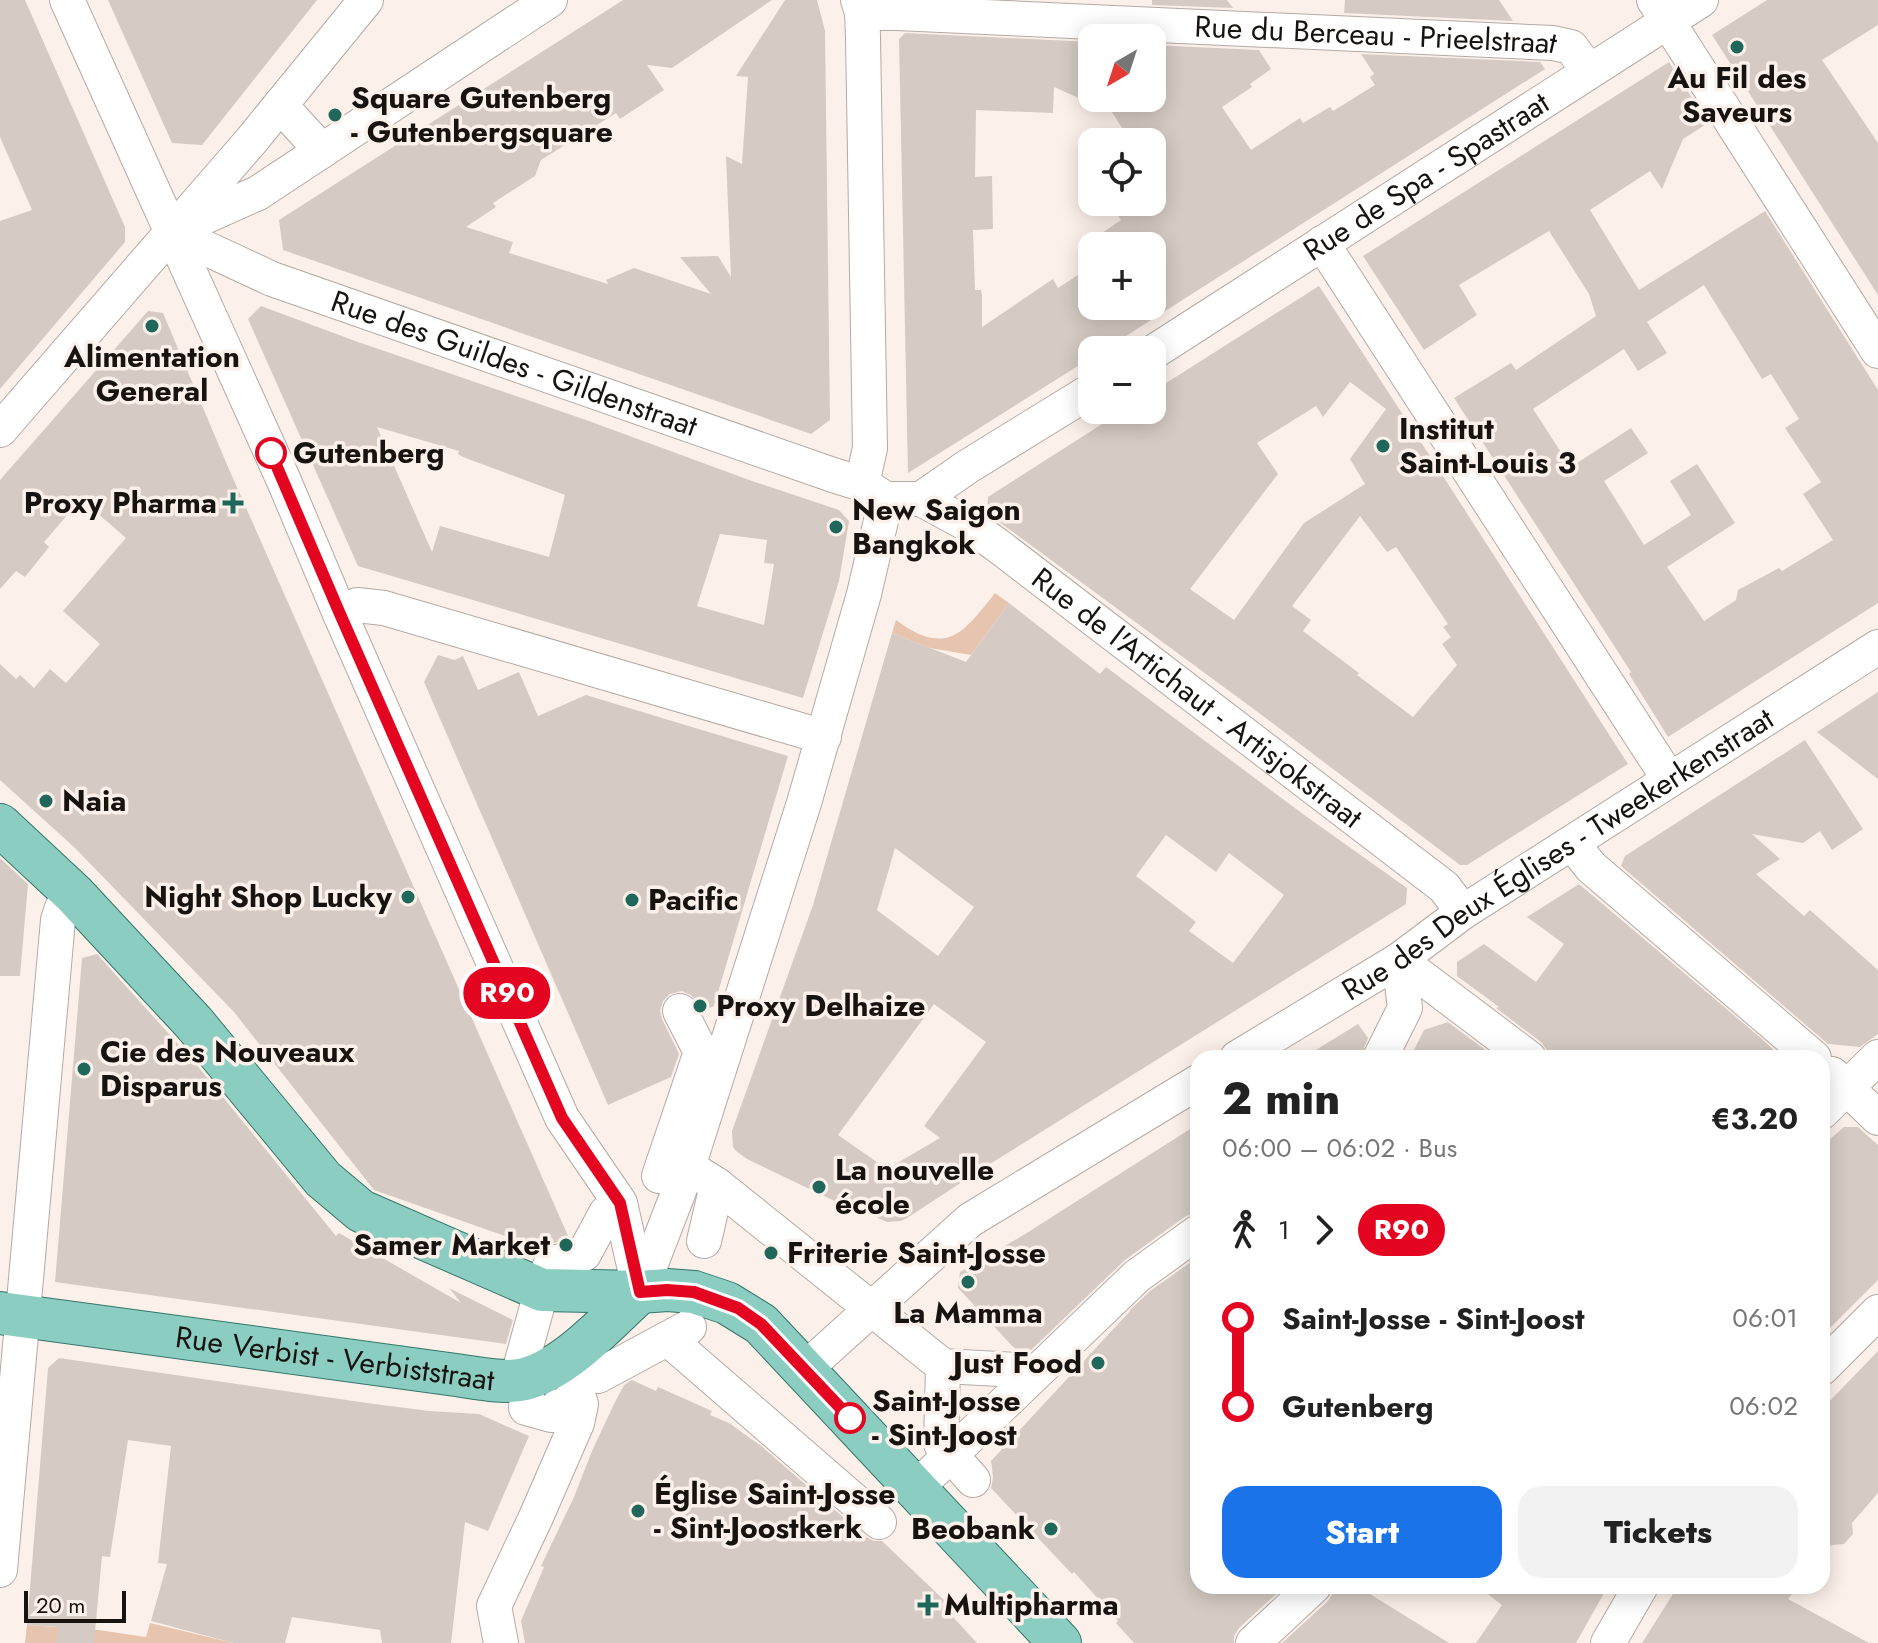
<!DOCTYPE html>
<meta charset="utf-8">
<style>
:root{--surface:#fff;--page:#f2f2f2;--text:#222;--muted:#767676;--accent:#1a73e8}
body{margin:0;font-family:Jost,sans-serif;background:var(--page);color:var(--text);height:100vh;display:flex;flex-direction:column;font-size:30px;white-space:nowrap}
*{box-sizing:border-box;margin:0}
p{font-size:26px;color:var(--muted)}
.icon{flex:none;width:44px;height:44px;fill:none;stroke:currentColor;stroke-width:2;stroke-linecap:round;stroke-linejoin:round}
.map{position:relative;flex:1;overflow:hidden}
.drawer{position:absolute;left:1190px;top:1050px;width:640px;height:544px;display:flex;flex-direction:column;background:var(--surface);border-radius:24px;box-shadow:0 4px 20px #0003}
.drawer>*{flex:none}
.badge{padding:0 16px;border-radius:26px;font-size:28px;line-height:52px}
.needle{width:52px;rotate:219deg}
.controls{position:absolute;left:1078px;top:24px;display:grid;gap:16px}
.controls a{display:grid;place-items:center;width:88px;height:88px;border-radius:16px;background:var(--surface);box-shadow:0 4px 20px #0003;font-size:40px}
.scale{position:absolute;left:24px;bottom:20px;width:102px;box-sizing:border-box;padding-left:8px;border:4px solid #171311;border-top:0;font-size:22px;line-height:28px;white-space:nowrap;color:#171311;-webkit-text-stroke:6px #fcf1ea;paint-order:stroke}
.map>.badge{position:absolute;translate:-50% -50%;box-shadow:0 0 0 4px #fff}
.legs{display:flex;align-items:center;gap:12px;height:88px;padding:0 32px;font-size:26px}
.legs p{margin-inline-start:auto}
.headline{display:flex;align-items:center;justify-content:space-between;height:136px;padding:0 32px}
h1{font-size:44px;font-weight:800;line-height:60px}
.cta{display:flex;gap:16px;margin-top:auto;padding:16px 32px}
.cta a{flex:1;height:92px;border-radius:24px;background:var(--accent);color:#fff;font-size:32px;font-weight:800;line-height:92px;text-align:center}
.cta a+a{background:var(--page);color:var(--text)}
ul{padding:0 32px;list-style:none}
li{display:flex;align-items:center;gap:28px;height:88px;font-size:30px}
li i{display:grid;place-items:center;width:12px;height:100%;margin:0 10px;background:currentColor}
li i::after{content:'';width:20px;height:20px;margin:-10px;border:6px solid;border-radius:50%;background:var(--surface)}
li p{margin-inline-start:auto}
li:first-child i{background:linear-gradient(#0000 50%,currentColor 0)}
li:last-child i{background:linear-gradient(currentColor 50%,#0000 0)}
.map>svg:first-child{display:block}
.green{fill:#e6c4ae}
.building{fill:#d5cbc4;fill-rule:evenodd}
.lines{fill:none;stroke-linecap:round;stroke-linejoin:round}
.minor-casing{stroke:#b4aaa3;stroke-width:36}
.major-casing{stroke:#327669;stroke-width:44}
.minor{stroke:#fff;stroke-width:34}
.major{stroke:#8ccdc2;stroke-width:42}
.line-1-casing{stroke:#fff;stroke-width:18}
.line-1{stroke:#e40521;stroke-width:12}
.poi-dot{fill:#1f665b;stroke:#fcf1ea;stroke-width:3}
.stop-1-dot{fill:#fff;stroke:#e40521;stroke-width:4}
.labels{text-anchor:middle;stroke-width:7;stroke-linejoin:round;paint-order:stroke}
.street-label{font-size:30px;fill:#171311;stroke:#fcf1ea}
.poi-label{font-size:30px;font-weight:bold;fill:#171311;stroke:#fcf1ea;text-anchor:start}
.stop-label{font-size:30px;font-weight:bold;fill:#171311;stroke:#fcf1ea;text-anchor:start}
</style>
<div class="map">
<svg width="1878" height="1643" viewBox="0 0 1878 1643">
<rect width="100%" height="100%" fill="#fcf1ea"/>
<!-- green -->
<path class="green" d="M 995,593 L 1009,603 L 971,655 L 930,648 L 892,633 L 896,620 C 946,657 963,634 995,593 Z
M 150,1623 L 233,1643 L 25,1643 L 27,1625 L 98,1630 L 146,1637 Z"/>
<!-- building -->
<path class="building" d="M 0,0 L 25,0 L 125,227 L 125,242 L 0,389 L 0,221 L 32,210 L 0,137 Z
M 108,0 L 317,0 L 202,145 L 172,143 Z
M 623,0 L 772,0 L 672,68 L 647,65 L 664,90 L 620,119 L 616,113 L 541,160 L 535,176 L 493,203 L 496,207 L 466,227 L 513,242 L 509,253 L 608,284 L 606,280 L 634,268 L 711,294 L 680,257 L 718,256 L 731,277 L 726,156 L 742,164 L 748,77 L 736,76 L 785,0 L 817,0 L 825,31 L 830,420 L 811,434 L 283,250 L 279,220 Z
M 1152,0 L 1227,0 L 1233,8 L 1152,5 Z
M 1345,0 L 1499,0 L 1513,21 L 1344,13 Z
M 1767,0 L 1878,0 L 1878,25 L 1822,60 L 1878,143 L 1878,295 L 1712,35 Z
M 905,33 L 1092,42 L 1092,104 L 1054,87 L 1053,113 L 976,110 L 975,177 L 992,176 L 993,229 L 973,230 L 975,290 L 981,290 L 982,295 L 982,327 L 1053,279 L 1058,288 L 1092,266 L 1092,306 L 1152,306 L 1152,246 L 1083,246 L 1121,220 L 1109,202 L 1152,202 L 1152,142 L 1131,142 L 1103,98 L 1152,98 L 1152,45 L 1259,50 L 1271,69 L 1250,84 L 1252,87 L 1222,107 L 1251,150 L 1300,118 L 1303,123 L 1330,107 L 1333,111 L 1375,85 L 1370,77 L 1374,74 L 1361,54 L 1540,62 L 1545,69 L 1104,350 L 1092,350 L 1092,357 L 908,473 L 899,39 Z
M 1669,62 L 1708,123 L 1683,139 L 1662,189 L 1650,171 L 1590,210 L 1639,290 L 1765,211 L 1878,390 L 1878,603 L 1668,737 L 1629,674 L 1631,672 L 1454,398 L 1511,363 L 1516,370 L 1596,316 L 1589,294 L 1549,231 L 1459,285 L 1477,315 L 1424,350 L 1363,256 ZM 1704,285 L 1762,379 L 1771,374 L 1799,419 L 1785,428 L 1821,482 L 1803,494 L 1833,540 L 1782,571 L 1779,568 L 1738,590 L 1736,600 L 1704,621 L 1667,567 L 1735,523 L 1697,464 L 1670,481 L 1691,515 L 1644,545 L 1604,481 L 1648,453 L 1631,428 L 1577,463 L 1576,462 L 1570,466 L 1533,409 L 1624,349 L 1638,371 L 1667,353 L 1647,322 Z
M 1319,286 L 1441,473 L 1628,764 L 1467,865 L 1460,865 L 1255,710 L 987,513 L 988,497 L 1124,410 L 1152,410 L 1152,392 ZM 1350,382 L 1386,409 L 1350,459 L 1365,484 L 1304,523 L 1234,620 L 1190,589 L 1278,474 L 1257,443 L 1316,406 L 1323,417 ZM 1360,516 L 1387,552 L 1396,547 L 1448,624 L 1443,627 L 1451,637 L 1442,644 L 1457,665 L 1413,717 L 1357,675 L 1359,673 L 1303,631 L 1311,620 L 1292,606 Z
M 261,306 L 358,342 L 586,420 L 752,481 L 839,510 L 849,521 L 839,581 L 803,698 L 358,566 L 248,319 ZM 377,427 L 459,451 L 458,454 L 463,457 L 565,495 L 549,557 L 440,526 L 432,552 ZM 720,534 L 767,540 L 764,563 L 774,564 L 764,625 L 697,606 Z
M 148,311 L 163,313 L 228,467 L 569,1238 L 539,1248 L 374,1190 L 234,1012 L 75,848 L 0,780 L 0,664 L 16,679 L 20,675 L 34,688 L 50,669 L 66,683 L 100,644 L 63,611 L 126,538 L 81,499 L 44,542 L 49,547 L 25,577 L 16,571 L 0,589 L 0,480 Z
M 1009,603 L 1100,674 L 1106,667 L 1307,817 L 1407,888 L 1406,904 L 985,1167 L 907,1218 L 901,1221 L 887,1222 L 846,1204 L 845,1206 L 747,1159 L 736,1151 L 733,1147 L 732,1131 L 813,905 L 892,633 L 966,662 ZM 1166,835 L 1216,872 L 1229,853 L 1284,895 L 1233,963 L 1189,931 L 1196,922 L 1136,876 ZM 895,848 L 974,907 L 938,956 L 877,910 ZM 934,1004 L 986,1042 L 924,1126 L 940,1138 L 887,1169 L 838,1135 Z
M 438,655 L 455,660 L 463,656 L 478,690 L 519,672 L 538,716 L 586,695 L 788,756 L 714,1006 L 703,1011 L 691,995 L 682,991 L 670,994 L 663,1001 L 660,1011 L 662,1019 L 679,1054 L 671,1077 L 608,1105 L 424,682 Z
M 1878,692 L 1878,779 L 1817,732 Z
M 1805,740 L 1863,829 L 1832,850 L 1820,831 L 1803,843 L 1752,834 L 1780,859 L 1756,874 L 1804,916 L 1810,910 L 1878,970 L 1878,1034 L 1860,1047 L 1828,1044 L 1621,866 L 1625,856 Z
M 0,858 L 28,884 L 20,976 L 0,976 Z
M 1579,884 L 1762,1039 L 1782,1058 L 1549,1058 L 1547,1050 L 1541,1042 L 1496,1008 L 1499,1007 L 1457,976 L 1457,962 L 1484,944 L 1536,982 L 1564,944 L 1527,917 Z
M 97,954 L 196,1064 L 336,1236 L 339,1233 L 461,1303 L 449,1288 L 513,1320 L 506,1344 L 55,1282 L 82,958 Z
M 1448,1022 L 1496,1058 L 1410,1058 L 1424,1030 Z
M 1358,1024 L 1368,1038 L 1360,1058 L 1303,1058 Z
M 1198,1124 L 1198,1212 L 1186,1216 L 1125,1260 L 1030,1351 L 1016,1350 L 958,1288 L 960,1272 L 1022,1236 Z
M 1844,1127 L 1858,1127 L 1878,1145 L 1878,1280 L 1822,1336 L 1822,1146 Z
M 1198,1257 L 1198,1586 L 1285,1586 L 1239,1628 L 1234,1636 L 1234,1643 L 1134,1643 L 1116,1623 L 1118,1621 L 1074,1572 L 1072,1574 L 991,1488 L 993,1477 L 991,1461 L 1131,1310 L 1129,1311 L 1150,1291 Z
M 1878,1351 L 1878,1493 L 1852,1523 L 1853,1534 L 1844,1544 L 1822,1546 L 1822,1409 Z
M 59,1358 L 367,1403 L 429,1411 L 479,1414 L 529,1436 L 488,1531 L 465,1522 L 451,1643 L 382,1643 L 380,1630 L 292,1617 L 285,1643 L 233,1643 L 151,1621 L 167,1564 L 158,1563 L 171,1446 L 128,1440 L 110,1557 L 102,1556 L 94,1643 L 56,1643 L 58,1627 L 27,1625 L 48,1368 Z
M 632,1380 L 656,1391 L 658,1387 L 712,1411 L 710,1415 L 729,1423 L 761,1446 L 866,1537 L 874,1541 L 882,1541 L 945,1601 L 941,1604 L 977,1643 L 525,1643 L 521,1621 L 544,1567 L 541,1566 L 574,1497 L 592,1451 L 614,1404 L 624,1385 Z
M 1333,1586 L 1357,1586 L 1449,1643 L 1282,1643 L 1328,1601 L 1333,1593 Z
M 1477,1586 L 1608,1586 L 1576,1643 L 1476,1643 L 1502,1605 Z
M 1678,1586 L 1799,1586 L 1788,1599 L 1869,1643 L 1642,1643 Z"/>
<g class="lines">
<defs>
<g id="minor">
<path d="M 67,0 L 284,481 L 340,614 L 562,1118 L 620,1203 L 640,1292"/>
<path d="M 858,0 L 862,13 L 863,37 L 870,448 L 862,484"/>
<path d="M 1654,0 L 1878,351"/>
<path id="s1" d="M 862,13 L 897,13 L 1553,43 L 1571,47 L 1589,71"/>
<path d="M 280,105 L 322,151"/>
<path d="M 182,227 L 258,193 L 550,0"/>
<path id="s2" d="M 171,232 L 272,279 L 833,475 L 862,484 L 886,499 L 921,499 L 969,525 L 997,545 L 1444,887 L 1463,912"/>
<path d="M 1322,243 L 1669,779"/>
<path id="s3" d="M 1152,353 L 1701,0"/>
<path d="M 0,430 L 251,141 L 366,0"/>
<path d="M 921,499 L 967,467 L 1092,390"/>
<path d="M 340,614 L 357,605 L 384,608 L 824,737"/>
<path d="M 1572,843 L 1591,867 L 1814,1058"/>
<path d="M 1399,960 L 1529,1058"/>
<path id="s4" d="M 1237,1058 L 1399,960 L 1463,912 L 1878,647"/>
<path d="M 1380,1058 L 1405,1008 L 1399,960"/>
<path d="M 1832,1074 L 1878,1118"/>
<path d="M 1822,1112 L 1878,1057"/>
<path d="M 698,1173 L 717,1185 L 943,1366 L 1036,1371"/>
<path d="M 659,1176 L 701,1052 L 680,1011"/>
<path d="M 704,1241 L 717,1185"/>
<path d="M 547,1273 L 551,1264 L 584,1254 L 606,1213"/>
<path d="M 640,1292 L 687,1170 L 804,803 L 864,594 L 886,499"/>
<path d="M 668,1339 L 879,1522"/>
<path d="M 522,1361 L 537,1307"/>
<path d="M 943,1366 L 941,1444 L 973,1480"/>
<path d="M 1822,1368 L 1878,1312"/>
<path d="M 804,1370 L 970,1220 L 1198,1082"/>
<path d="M 598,1376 L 689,1327"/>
<path d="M 527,1396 L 526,1408 L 551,1415 L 558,1406"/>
<path d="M 915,1489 L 1137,1276 L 1198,1232"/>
<path d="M 0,1570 L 58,920 L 62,908 L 74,894"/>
<path d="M 501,1643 L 494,1606 L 536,1517 L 577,1423 L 581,1404 L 565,1360"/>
<path d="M 1253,1643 L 1314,1586"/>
<path d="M 1608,1643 L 1641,1586"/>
</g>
<g id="major">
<path d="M 0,825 L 74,894 L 194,1023 L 323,1179 L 361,1211 L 542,1290 L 640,1292 L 667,1290 L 694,1292 L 727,1303 L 761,1324 L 1060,1643"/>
<path id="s5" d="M 0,1313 L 456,1375 C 477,1378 503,1384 525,1379 C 567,1368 608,1321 640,1292"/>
</g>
</defs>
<!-- minor casing -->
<use href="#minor" class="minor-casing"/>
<!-- major casing -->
<use href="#major" class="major-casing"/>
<!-- minor -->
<use href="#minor" class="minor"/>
<!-- major -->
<use href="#major" class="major"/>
</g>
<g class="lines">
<defs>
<path id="line-1" d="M 271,453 L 340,614 L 562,1118 L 620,1203 L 640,1292 L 667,1290 L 694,1292 L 738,1308 L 761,1324 L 850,1418"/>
</defs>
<!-- line-1 casing -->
<use href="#line-1" class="line-1-casing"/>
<!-- line-1 -->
<use href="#line-1" class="line-1"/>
</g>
<!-- markers -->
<g class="poi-dot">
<circle cx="1737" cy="47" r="8"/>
<circle cx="335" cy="115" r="8"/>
<circle cx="152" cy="326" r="8"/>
<circle cx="1383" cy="446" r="8"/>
<path d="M229 491h8v8h8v8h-8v8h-8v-8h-8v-8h8z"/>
<circle cx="836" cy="527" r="8"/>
<circle cx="46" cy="801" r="8"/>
<circle cx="408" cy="897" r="8"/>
<circle cx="632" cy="900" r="8"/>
<circle cx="700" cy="1006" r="8"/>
<circle cx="84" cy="1069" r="8"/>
<circle cx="819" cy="1187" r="8"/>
<circle cx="566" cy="1245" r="8"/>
<circle cx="771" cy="1253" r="8"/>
<circle cx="968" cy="1282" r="8"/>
<circle cx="1098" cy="1363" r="8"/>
<circle cx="638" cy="1511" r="8"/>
<circle cx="1051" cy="1529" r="8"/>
<path d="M924 1593h8v8h8v8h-8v8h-8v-8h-8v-8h8z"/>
</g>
<g class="stop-1-dot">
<circle cx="271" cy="453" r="14"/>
<circle cx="850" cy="1418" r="14"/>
</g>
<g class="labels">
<!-- street labels -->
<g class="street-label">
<text dy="10" stroke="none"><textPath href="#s1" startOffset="514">Rue du Berceau - Prieelstraat</textPath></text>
<text dy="10" stroke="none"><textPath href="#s3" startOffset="326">Rue de Spa - Spastraat</textPath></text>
<text dy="10" stroke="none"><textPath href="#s2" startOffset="368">Rue des Guildes - Gildenstraat</textPath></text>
<text dy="10" stroke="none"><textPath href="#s2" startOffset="1140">Rue de l'Artichaut - Artisjokstraat</textPath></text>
<text dy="10" stroke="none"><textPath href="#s4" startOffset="380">Rue des Deux Églises - Tweekerkenstraat</textPath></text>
<text dy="10" stroke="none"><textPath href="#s5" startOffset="338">Rue Verbist - Verbiststraat</textPath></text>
</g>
<!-- poi labels -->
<g class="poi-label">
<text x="1737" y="88" text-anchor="middle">Au Fil des<tspan x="1737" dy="34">Saveurs</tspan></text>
<text x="351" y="108">Square Gutenberg<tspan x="351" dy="34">- Gutenbergsquare</tspan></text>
<text x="152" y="367" text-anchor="middle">Alimentation<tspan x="152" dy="34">General</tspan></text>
<text x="1399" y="439">Institut<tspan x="1399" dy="34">Saint-Louis 3</tspan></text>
<text x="217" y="513" text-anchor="end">Proxy Pharma</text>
<text x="852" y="520">New Saigon<tspan x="852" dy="34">Bangkok</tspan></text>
<text x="62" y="811">Naia</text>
<text x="392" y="907" text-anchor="end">Night Shop Lucky</text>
<text x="648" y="910">Pacific</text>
<text x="716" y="1016">Proxy Delhaize</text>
<text x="100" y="1062">Cie des Nouveaux<tspan x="100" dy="34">Disparus</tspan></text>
<text x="835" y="1180">La nouvelle<tspan x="835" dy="34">école</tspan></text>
<text x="550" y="1255" text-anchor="end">Samer Market</text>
<text x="787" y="1263">Friterie Saint-Josse</text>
<text x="968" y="1323" text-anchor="middle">La Mamma</text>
<text x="1082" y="1373" text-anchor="end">Just Food</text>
<text x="654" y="1504">Église Saint-Josse<tspan x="654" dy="34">- Sint-Joostkerk</tspan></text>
<text x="1035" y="1539" text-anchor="end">Beobank</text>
<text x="944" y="1615">Multipharma</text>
</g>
<!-- stop labels -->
<g class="stop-label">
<text x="293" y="463">Gutenberg</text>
<text x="872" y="1411">Saint-Josse<tspan x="872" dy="34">- Sint-Joost</tspan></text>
</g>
</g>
</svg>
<div class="controls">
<a><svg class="needle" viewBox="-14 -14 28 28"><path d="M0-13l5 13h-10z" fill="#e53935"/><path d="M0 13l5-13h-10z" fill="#767676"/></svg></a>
<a><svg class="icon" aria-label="locate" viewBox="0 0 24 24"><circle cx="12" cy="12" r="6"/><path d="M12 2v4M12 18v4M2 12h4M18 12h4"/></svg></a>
<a>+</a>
<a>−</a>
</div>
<div class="scale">20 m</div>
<b class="badge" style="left:507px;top:993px;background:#e40521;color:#fff">R90</b>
<section class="drawer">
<div class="headline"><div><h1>2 min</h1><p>06:00 – 06:02 · Bus</p></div><b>€3.20</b></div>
<div class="legs"><svg class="icon" aria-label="walk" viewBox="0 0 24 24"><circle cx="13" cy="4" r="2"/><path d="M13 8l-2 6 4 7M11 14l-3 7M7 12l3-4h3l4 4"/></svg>1<svg class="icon" aria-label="forward" viewBox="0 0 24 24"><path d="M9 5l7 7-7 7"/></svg><b class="badge" style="background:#e40521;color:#fff">R90</b></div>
<ul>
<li><i style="color:#e40521"></i><b>Saint-Josse - Sint-Joost</b><p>06:01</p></li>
<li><i style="color:#e40521"></i><b>Gutenberg</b><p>06:02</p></li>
</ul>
<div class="cta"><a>Start</a><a>Tickets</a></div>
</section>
</div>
